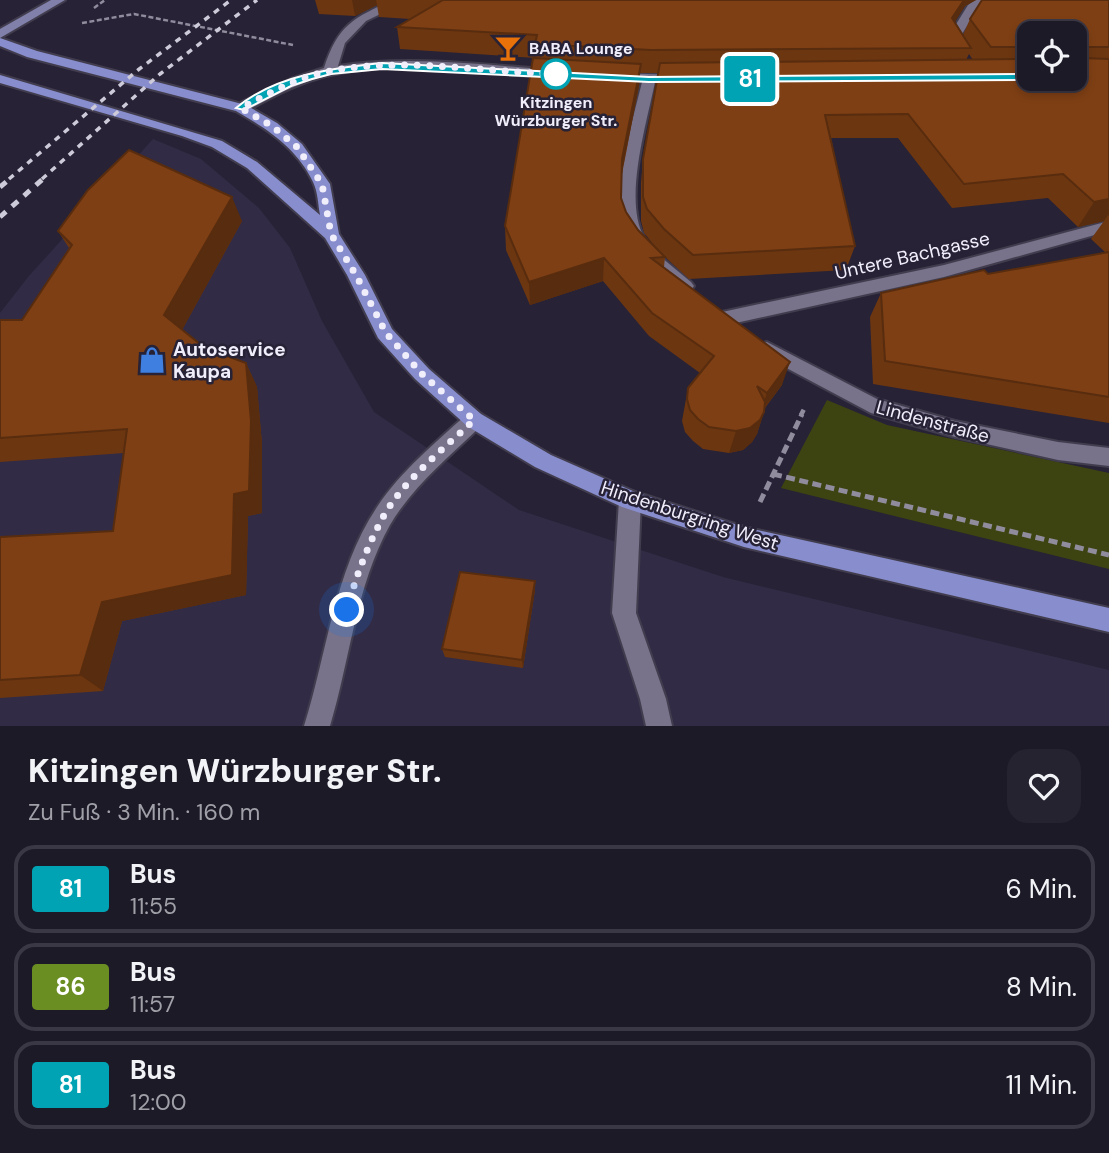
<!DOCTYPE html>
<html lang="de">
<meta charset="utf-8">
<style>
:root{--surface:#1d1a28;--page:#252330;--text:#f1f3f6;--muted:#a0a1a8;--line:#3b3845}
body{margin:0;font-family:"DM Sans",sans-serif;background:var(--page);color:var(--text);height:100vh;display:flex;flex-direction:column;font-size:26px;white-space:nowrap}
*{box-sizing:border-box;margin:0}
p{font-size:23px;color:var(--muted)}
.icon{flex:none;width:38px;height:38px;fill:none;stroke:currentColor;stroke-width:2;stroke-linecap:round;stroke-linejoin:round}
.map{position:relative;height:726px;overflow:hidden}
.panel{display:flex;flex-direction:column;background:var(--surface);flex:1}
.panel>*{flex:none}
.badge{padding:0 14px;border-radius:5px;font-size:24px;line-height:46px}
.fabs{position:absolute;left:1017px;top:21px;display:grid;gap:14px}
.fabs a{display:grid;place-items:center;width:70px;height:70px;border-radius:14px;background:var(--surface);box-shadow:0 4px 10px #0003,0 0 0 2px var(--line);font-size:35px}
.you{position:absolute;width:35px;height:35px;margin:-18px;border:5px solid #fff;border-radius:50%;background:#1a73e8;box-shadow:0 0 0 10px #1a73e833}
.map>.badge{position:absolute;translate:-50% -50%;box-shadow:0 0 0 4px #fff}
.round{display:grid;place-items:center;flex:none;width:74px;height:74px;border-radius:21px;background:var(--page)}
.summary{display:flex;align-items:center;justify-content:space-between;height:119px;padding:0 28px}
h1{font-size:33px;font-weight:800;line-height:52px}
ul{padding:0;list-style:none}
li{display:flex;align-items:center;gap:21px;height:88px;margin:0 14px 10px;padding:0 14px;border:4px solid var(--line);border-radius:21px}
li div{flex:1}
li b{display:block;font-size:26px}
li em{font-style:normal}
li .badge{min-width:77px;font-weight:700;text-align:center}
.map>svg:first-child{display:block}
.built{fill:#322b45}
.green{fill:#3e4411}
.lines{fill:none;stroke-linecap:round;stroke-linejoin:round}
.service-casing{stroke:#423d4e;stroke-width:4}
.minor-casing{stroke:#423d4e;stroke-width:4}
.tertiary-casing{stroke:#423d4e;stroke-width:4}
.secondary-casing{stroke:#423d4e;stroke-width:4}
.primary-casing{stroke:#423d4e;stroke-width:4}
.path-far2{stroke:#908c9d;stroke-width:2.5;stroke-dasharray:5 2.5;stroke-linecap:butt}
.path-far1{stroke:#908c9d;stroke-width:4.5;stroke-dasharray:6 3.5;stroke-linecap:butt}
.path{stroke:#908c9d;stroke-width:5;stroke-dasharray:9 4.5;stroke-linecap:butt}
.service{fill:#78728a;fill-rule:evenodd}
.minor{fill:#78728a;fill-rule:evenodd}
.tertiary{fill:#78728a;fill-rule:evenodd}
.secondary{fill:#8080ab;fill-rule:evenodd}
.primary{fill:#878dcd;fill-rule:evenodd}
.rail-far1{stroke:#cdcad9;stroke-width:3.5;stroke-dasharray:6 6;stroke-linecap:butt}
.rail{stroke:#cdcad9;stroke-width:5;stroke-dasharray:8 8;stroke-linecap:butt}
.wall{fill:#6c3611;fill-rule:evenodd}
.shaded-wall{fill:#582c0e}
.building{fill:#7e3f14;stroke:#582c0e;stroke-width:2}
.line{fill:#00a3b4;stroke:#fff;stroke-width:2}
.walk{stroke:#f1eefc;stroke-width:7;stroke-dasharray:0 12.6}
.stop-dot{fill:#fff;stroke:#00a3b4;stroke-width:3.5}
.labels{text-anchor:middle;stroke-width:5;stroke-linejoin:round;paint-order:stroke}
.far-poi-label{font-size:16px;font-weight:bold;fill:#f1eefc;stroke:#272236;text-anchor:start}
.far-stop-label{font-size:16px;font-weight:bold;fill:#f1eefc;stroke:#272236}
.street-label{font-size:19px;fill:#f1eefc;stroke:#272236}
.poi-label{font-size:19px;font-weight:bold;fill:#f1eefc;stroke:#272236;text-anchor:start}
</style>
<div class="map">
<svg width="1109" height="726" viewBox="0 0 1109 726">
<rect width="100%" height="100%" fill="#272236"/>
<!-- built -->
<path class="built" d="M 153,139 L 201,159 L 259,208 L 290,248 L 322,321 L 374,412 L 519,510 L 723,577 L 1109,670 L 1109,726 L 0,726 L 0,313 L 28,277 Z"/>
<!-- green -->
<path class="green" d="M 827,400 L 887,425 L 1109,473 L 1109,569 L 781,488 Z"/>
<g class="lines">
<defs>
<path id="service" d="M 630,490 L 638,493 L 641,500 L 636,613 L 666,699 L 672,726 L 646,726 L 640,699 L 612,613 L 619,500 L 622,493 Z"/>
<path id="minor" d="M 393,0 L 409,0 L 366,21 L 345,43 L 338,66 C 410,55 484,65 556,70 L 563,74 L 556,78 C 482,73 391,57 319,78 C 294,85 270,98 246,111 L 236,111 L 236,105 L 291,79 L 324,68 C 338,25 353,18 393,0 Z
M 975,0 L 989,0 L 977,10 L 957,42 L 963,50 L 961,53 L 953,53 L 945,42 L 968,5 Z
M 614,73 L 681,75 L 688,79 L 681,83 L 655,82 C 647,122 623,200 644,237 C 655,255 675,268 691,282 L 694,286 L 691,290 L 679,290 C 661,275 641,261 630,241 C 607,201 632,124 642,82 L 609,80 L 609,74 Z
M 1109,221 L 1109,231 L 944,277 L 722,326 L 716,324 L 713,319 L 716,314 L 722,312 L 944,265 Z
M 767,342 L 877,399 L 955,421 L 1058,442 L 1109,448 L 1109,466 L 1058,460 L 955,437 L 871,413 L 760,354 L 758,349 L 760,344 Z"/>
<path id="tertiary" d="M 474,412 L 481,414 L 484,420 L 481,426 C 449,457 413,486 390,525 C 356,586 350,660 330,726 L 304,726 C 327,654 334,571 377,507 C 401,471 435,443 467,414 Z"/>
<path id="secondary" d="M 51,0 L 65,0 L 0,38 L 0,29 Z"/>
<path id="primary" d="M 0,38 L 37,51 L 246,105 L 277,123 L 302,144 L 330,184 L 339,234 L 365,275 L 392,329 L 429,369 L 481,414 L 551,455 L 635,492 L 744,527 L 1109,608 L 1109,632 L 744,547 L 622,507 L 535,467 L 467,426 L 415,379 L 378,338 L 347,275 L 325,238 L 247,168 L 212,147 L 182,136 L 0,83 L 0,75 L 222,141 L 257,162 L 320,215 C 318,205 318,192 313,182 C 297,148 267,129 236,111 L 27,57 L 0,46 Z"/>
</defs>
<!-- service casing -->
<use href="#service" class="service-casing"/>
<!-- minor casing -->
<use href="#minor" class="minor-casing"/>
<!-- tertiary casing -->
<use href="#tertiary" class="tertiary-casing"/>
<!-- secondary casing -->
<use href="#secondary" class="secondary-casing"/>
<!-- primary casing -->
<use href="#primary" class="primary-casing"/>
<!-- path-far2 -->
<path class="path-far2" d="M 94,8 L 105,0
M 82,23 L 134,14 L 293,45"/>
<!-- path-far1 -->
<path class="path-far1" d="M 801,415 L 804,409"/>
<!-- path -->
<path class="path" d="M 773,474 L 1109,555
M 760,502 L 802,414"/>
<!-- service -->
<use href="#service" class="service"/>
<!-- minor -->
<use href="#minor" class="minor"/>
<!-- tertiary -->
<use href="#tertiary" class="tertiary"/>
<!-- secondary -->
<use href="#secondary" class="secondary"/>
<!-- primary -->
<use href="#primary" class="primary"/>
<!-- rail-far1 -->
<path class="rail-far1" d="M 9,179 L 138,70 L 231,0
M 42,179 L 160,74 L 257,0"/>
<!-- rail -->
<path class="rail" d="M 0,187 L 11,178
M 0,217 L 44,178"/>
</g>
<!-- wall -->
<path class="wall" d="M 315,0 L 976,0 L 965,6 L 954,22 L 963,35 L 970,19 L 1109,0 L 1109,423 L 873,384 L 870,317 L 881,293 L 1106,253 L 1091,239 L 1104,221 L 1078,227 L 1048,198 L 952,208 L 898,138 L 831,138 L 855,246 L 846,270 L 689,279 L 665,257 L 664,267 L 782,385 L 765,408 L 757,434 L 752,442 L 743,450 L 729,453 L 703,449 L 693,441 L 685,432 L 682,421 L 688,388 L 700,373 L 649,336 L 603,281 L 530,305 L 506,250 L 505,226 L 536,58 L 400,49 L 397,27 L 410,19 L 379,17 L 377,5 L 355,16 L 319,14 ZM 1029,33 L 1074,33 L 1029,79 ZM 969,54 L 973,60 L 966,60 ZM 640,73 L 658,73 L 643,159 L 641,183 L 641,221 L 644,233 L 658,250 L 638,230 L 626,212 L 621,198 L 622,174 L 639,86 Z
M 242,221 L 182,330 L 205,348 L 246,363 L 257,387 L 262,444 L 262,513 L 248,516 L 246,595 L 122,621 L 103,691 L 0,698 L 0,537 L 113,531 L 124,453 L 0,462 L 0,320 L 22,320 L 69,248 L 58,231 Z
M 535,590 L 523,668 L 445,657 L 442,649 Z"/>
<!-- shaded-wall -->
<path class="shaded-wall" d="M 352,0 L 376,0 L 377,5 L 355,16 Z
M 964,0 L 976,0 L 965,6 L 943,41 L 952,18 Z
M 641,64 L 639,86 L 620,182 L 622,159 Z
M 232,197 L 242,221 L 177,339 L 164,315 Z
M 1109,199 L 1109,216 L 1108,215 L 1104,221 L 1078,227 L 1094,202 Z
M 604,258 L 603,281 L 530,305 L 529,282 Z
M 790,362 L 782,385 L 759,415 L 767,393 Z
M 246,363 L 257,387 L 262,444 L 262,513 L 248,516 L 246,595 L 122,621 L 103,691 L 80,675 L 102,602 L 234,494 Z
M 764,412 L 757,434 L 752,442 L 743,450 L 729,453 L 736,431 Z
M 535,581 L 535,590 L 523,668 L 522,660 Z"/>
<!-- building -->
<path class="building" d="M 443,0 L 964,0 L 952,18 L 971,48 L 651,50 L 535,44 L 537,35 L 397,27 Z
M 982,0 L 1109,0 L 1109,47 L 1087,47 L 1079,56 L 1082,58 L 1109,59 L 1109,199 L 1094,202 L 1063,174 L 964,184 L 908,114 L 825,115 L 855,246 L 693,255 L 664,229 L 647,209 L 643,197 L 643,159 L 660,63 L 1029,59 L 1029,79 L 1074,79 L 1074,33 L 1029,33 L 1029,47 L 991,47 L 970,19 Z
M 533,58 L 641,64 L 622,159 L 621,198 L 626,212 L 638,230 L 665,257 L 651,258 L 790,362 L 767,393 L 757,386 L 765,402 L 764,412 L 760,420 L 750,428 L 736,431 L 709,427 L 698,419 L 690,410 L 687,399 L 688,388 L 714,356 L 652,313 L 604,258 L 529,282 L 505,226 Z
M 129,150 L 232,197 L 164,315 L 205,348 L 246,363 L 251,421 L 249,491 L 234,494 L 232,575 L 102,602 L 80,675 L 0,680 L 0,537 L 113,531 L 127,429 L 0,438 L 0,320 L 22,320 L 72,245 L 58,231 L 88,190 Z
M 1109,252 L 1109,397 L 885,361 L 881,293 L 984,270 L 988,274 Z
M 460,572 L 535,581 L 522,660 L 442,649 Z"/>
<!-- line -->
<path class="line" d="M 382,63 L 649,77 L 1029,74 L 1034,77 L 1029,80 L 649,82 L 382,69 L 331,74 L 312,79 L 291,86 L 244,110 L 236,108 C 275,75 333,68 382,63 Z"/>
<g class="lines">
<!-- walk -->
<path class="walk" d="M 347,610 C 355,579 367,547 382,519 C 403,480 443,450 474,420 L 422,374 L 386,333 L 356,275 L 331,234 L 322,184 L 297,147 L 272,126 L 241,108 C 270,93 298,77 330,71 C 404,57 483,72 556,74"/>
</g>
<!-- icons -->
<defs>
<symbol id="bar-bare" viewBox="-9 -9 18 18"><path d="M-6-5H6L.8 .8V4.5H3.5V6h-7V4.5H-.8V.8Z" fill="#e8710a" stroke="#272236" stroke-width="2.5" paint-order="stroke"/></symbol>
<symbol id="shop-bare" viewBox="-9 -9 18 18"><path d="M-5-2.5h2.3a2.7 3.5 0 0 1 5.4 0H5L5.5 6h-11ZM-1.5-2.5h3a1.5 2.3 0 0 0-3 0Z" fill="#3f7fe0" stroke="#272236" stroke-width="2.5" paint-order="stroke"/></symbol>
</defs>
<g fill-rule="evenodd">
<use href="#bar-bare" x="489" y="29" width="38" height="38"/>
<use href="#shop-bare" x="133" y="341" width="38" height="38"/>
</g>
<!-- markers -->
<circle class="stop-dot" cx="556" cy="74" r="14"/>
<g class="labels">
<!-- far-poi labels -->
<g class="far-poi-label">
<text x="529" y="54">BABA Lounge</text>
</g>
<!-- far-stop labels -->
<g class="far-stop-label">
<text x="556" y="108">Kitzingen<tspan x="556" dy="18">Würzburger Str.</tspan></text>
</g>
<!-- street labels -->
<g class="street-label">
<text transform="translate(912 255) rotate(-13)" y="7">Untere Bachgasse</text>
<text transform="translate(933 421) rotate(15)" y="7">Lindenstraße</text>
<text transform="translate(690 515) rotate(18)" y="7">Hindenburgring West</text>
</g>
<!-- poi labels -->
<g class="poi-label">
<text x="173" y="356">Autoservice<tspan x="173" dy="22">Kaupa</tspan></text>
</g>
</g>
</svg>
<div class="fabs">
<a><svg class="icon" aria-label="locate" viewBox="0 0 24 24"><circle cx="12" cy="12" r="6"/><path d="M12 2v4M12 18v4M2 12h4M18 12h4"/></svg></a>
</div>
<div class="you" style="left:347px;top:610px"></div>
<b class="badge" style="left:750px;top:79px;background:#00a3b4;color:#fff">81</b>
</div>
<section class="panel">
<div class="summary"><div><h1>Kitzingen Würzburger Str.</h1><p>Zu Fuß · 3 Min. · 160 m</p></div><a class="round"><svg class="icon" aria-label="heart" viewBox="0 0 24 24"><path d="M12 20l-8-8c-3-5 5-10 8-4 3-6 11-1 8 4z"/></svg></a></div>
<ul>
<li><span class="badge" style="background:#00a3b4;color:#fff">81</span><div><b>Bus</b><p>11:55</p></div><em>6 Min.</em></li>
<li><span class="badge" style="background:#6b8e23;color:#fff">86</span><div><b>Bus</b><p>11:57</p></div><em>8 Min.</em></li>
<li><span class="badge" style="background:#00a3b4;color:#fff">81</span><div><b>Bus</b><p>12:00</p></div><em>11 Min.</em></li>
</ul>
</section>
